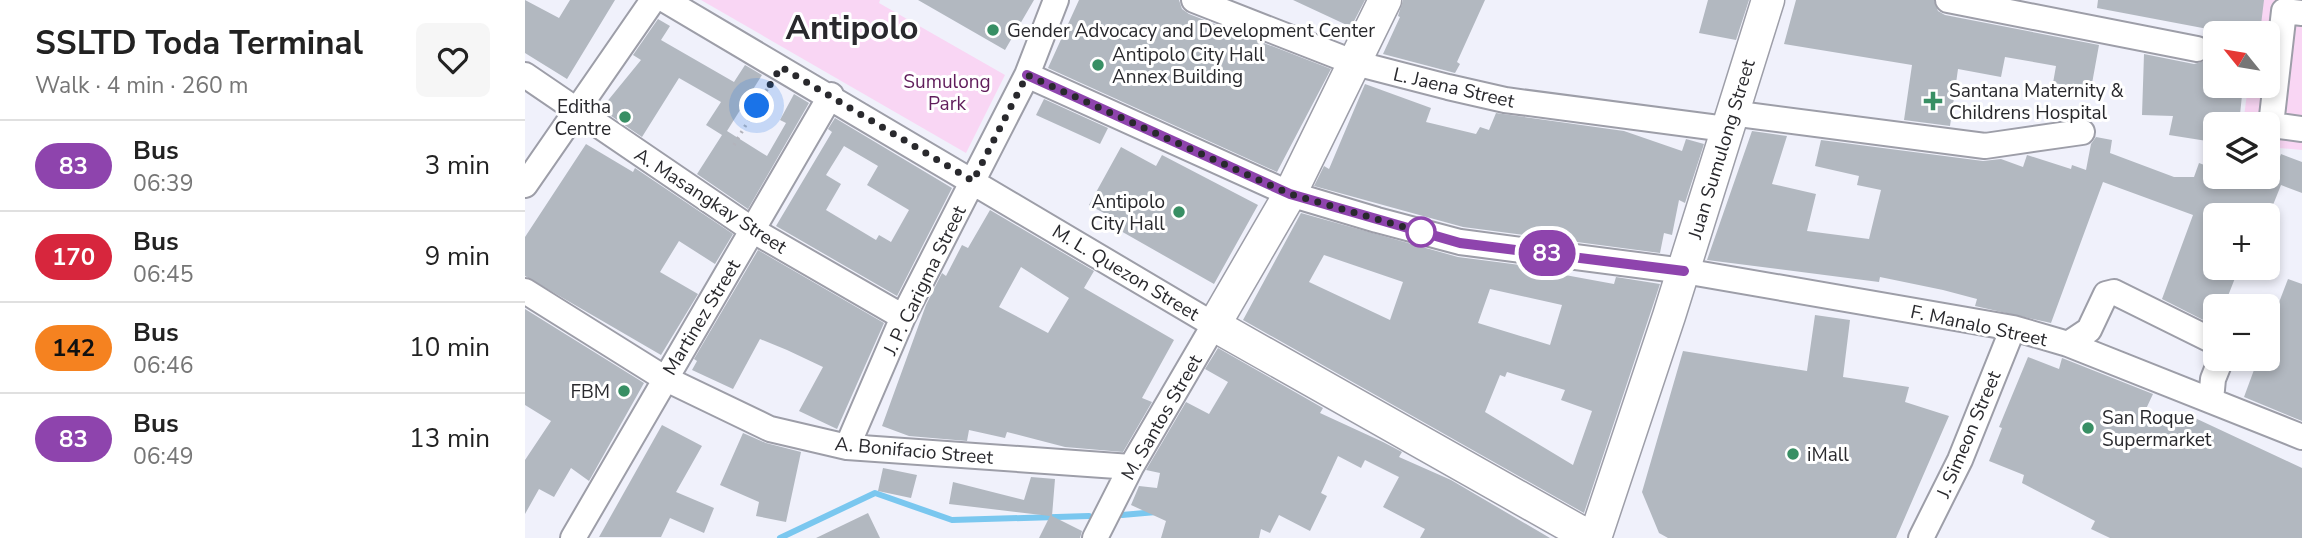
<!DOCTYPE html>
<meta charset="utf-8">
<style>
:root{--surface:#fff;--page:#f6f6f6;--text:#222;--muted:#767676;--line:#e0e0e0}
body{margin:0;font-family:"Nunito Sans",sans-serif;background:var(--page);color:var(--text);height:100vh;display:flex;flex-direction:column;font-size:26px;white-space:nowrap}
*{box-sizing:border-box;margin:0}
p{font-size:23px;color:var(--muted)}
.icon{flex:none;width:38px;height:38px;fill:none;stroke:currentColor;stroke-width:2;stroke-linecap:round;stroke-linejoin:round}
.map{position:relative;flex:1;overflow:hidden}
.drawer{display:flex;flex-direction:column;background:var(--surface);width:525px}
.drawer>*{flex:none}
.badge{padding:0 14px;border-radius:23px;font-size:24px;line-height:46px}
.needle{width:46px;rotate:300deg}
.controls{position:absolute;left:1678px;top:21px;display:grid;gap:14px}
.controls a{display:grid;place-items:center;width:77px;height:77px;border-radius:10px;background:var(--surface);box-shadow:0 4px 10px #0003;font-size:35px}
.you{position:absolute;width:35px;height:35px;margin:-18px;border:5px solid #fff;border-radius:50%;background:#1a73e8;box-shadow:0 0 0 10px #1a73e833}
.map>.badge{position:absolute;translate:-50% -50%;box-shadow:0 0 0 4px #fff}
.round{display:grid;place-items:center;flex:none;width:74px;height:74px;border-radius:10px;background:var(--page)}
.summary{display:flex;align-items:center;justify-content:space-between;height:119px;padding:0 35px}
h1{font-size:33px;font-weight:700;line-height:52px}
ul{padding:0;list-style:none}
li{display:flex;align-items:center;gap:21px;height:91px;padding:0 35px;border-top:2px solid var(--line)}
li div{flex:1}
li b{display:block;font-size:26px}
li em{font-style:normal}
li .badge{min-width:77px;font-weight:700;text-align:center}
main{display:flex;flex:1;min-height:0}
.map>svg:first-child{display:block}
.green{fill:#f9d6f4}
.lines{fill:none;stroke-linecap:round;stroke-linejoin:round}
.stream{stroke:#7ac7ef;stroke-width:6}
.building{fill:#b2b8c0;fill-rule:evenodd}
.minor-casing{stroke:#9d9ea8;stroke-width:28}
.major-casing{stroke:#9d9ea8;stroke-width:35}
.path{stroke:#b3b4bc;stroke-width:3.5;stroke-dasharray:2 5;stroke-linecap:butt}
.minor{stroke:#fff;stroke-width:24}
.major{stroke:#fff;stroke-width:32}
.line-casing{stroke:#fff;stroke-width:16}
.line{stroke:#8e44ad;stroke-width:10}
.walk{stroke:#29292d;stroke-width:7;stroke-dasharray:0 12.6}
.poi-dot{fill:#388f64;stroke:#fff;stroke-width:2.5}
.stop-dot{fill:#fff;stroke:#8e44ad;stroke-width:3.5}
.labels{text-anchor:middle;stroke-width:6;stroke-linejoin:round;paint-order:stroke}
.poi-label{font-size:19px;fill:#29292d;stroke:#fff;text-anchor:start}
.park-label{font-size:19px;fill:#601d5b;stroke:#fff}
.street-label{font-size:19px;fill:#29292d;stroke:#fff}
.town-label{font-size:33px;font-weight:bold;fill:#29292d;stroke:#fff}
</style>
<main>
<section class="drawer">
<div class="summary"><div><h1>SSLTD Toda Terminal</h1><p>Walk · 4 min · 260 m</p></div><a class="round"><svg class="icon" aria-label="heart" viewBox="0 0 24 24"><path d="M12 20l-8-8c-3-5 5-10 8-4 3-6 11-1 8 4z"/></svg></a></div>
<ul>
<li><span class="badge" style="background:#8e44ad;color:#fff">83</span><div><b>Bus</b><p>06:39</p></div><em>3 min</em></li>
<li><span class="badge" style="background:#d7263d;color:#fff">170</span><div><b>Bus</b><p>06:45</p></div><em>9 min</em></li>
<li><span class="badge" style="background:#f58220;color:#111">142</span><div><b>Bus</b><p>06:46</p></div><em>10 min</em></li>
<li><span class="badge" style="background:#8e44ad;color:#fff">83</span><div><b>Bus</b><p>06:49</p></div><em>13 min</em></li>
</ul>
</section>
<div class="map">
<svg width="1777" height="538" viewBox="0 0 1777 538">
<rect width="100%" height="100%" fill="#f0f1fb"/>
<!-- green -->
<path class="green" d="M 176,0 L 355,0 L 354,3 L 480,75 L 441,153 Z
M 1733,0 L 1777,0 L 1777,150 L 1743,147 L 1743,124 L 1718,124 L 1723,86 L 1743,86 L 1743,33 L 1729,33 Z"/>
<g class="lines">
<!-- stream -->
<path class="stream" d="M 597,515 L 631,512
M 255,538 L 350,493 L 427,520 L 564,516"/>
</g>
<!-- building -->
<path class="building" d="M 0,0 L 34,18 L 45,0 L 90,0 L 42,79 L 0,53 Z
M 393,0 L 509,0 L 480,50 Z
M 554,0 L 654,0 L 657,9 L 664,14 L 806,69 L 752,172 L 523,68 Z
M 768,0 L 840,0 L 826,27 Z
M 878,0 L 960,0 L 932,62 L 935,64 L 930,73 L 858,54 L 875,17 L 873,16 Z
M 1183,0 L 1224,0 L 1211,40 L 1174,33 Z
M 1271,0 L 1409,0 L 1413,11 L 1420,15 L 1574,45 L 1566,89 L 1528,83 L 1531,66 L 1480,57 L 1476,77 L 1433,69 L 1425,126 L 1379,120 L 1387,65 L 1259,44 Z
M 1573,0 L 1739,0 L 1735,33 L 1704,33 L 1572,8 Z
M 133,19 L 145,26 L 136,40 L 209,82 L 220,65 L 237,75 L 202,131 L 242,156 L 261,123 L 255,120 L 269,94 L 284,103 L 223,209 L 172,174 L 197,135 L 181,125 L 196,102 L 154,78 L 117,137 L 76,109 L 116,60 L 108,55 Z
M 1619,54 L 1669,64 L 1690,58 L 1690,86 L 1718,86 L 1714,124 L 1690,124 L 1690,134 L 1683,133 L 1682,141 L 1644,135 L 1648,116 L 1617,115 Z
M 840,84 L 906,108 L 901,122 L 951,134 L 955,127 L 964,130 L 971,113 L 1099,131 L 1157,151 L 1161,139 L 1179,144 L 1160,203 L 1154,200 L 1147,235 L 1139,233 L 1135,253 L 938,227 L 789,186 L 799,166 L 804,169 Z
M 519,99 L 583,128 L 575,144 L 511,115 Z
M 310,118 L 427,188 L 372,296 L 251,226 L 307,132 L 303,129 ZM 319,146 L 353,166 L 342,185 L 384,210 L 366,242 L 354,235 L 351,240 L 301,210 L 316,184 L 301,175 Z
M 1227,131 L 1262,136 L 1247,184 L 1291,194 L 1282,231 L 1344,239 L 1356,190 L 1332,185 L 1334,176 L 1290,166 L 1296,140 L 1458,161 L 1476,159 L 1498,167 L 1502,155 L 1546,169 L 1547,165 L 1561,170 L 1566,144 L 1571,137 L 1587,140 L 1585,153 L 1649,177 L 1669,177 L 1674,163 L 1690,169 L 1690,177 L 1747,177 L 1756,154 L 1777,162 L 1777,193 L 1756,185 L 1744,215 L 1690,215 L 1690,268 L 1714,268 L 1699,306 L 1690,306 L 1690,326 L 1637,299 L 1668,215 L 1578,182 L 1526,323 L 1450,306 L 1452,299 L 1418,290 L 1355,277 L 1354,282 L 1182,260 Z
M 61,144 L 108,172 L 110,168 L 208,234 L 190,264 L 154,241 L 135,272 L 173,294 L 136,355 L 0,276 L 0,237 Z
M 596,147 L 631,166 L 637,155 L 733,205 L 689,284 L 587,226 L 590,219 L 564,205 Z
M 465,210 L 569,271 L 559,288 L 649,340 L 617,398 L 627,402 L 598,452 L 540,447 L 482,432 L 480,438 L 444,430 L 442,441 L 384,436 L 357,426 L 401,305 L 417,273 L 421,276 L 437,245 L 443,248 ZM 496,267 L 544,298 L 523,333 L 474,307 Z
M 776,213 L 933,257 L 1041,271 L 1040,275 L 1089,284 L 1091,277 L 1135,284 L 1059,513 L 718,320 ZM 799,255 L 878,282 L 865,320 L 784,282 ZM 965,289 L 1037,305 L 1025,345 L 953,323 ZM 982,372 L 1040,390 L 1036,400 L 1067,411 L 1048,465 L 960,412 L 975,375 L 980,377 Z
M 233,250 L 359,323 L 312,429 L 274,411 L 298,367 L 262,350 L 235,339 L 208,389 L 167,370 L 172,361 L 169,359 Z
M 1763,279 L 1777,284 L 1777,421 L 1719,397 L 1733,359 L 1743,359 L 1743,331 Z
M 0,309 L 119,383 L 64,481 L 46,468 L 29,497 L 14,489 L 0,514 L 0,460 L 26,421 L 0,405 Z
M 1290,315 L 1325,320 L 1318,377 L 1384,387 L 1380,402 L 1424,416 L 1371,538 L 1143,538 L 1134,533 L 1117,492 L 1158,351 L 1282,371 Z
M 693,348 L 798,408 L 795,413 L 858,442 L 877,452 L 874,457 L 926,480 L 1025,538 L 895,538 L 900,529 L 858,507 L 874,477 L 840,460 L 836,468 L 813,456 L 796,493 L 802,496 L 785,531 L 754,515 L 745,533 L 736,529 L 734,538 L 636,538 L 641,521 L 606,505 L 614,486 L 632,488 L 635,473 L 621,470 L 661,402 L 684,414 L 703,382 L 680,369 Z
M 1503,357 L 1534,369 L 1537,358 L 1628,394 L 1620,411 L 1649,425 L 1655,411 L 1777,468 L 1777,538 L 1585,538 L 1566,529 L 1570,521 L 1497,483 L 1499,475 L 1464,461 L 1477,428 L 1474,427 Z
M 137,425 L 177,446 L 151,492 L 189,508 L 179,533 L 145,518 L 136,537 L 74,537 Z
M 218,433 L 241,443 L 276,452 L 261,522 L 231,516 L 234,502 L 195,485 Z
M 358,468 L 392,475 L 386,498 L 353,491 Z
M 506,477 L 530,479 L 527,516 L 557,531 L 555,538 L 514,538 L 525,516 L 424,504 L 428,482 L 499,500 Z
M 343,513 L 355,538 L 291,538 Z"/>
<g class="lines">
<defs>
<path id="minor" d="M 140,0 L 689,325 L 606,467 L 570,538
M 669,0 L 830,63 L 923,87 L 980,100 L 1201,129
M 1423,0 L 1672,49
M 1777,13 L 1759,11 L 1746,125 L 1777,129
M 0,75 L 229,231 L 378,317
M 502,75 L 765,194 L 852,220 L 935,242 L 1159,271 L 1488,328 L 1543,344 L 1777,437
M 1206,113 L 1460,146 L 1557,132
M 0,185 L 128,0
M 0,291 L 139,378 L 245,429 L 322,447 L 606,467
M 1543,344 L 1564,330 L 1581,294 L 1589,292 L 1690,342
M 1686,400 L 1688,379 L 1696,359
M 322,447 L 378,317 L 502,75 L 531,0
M 48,538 L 306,95
M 1396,538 L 1435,460 L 1488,328"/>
<path id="major" d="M 860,0 L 765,194 L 689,325 L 1066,538
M 1070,538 L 1144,316 L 1243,0"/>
</defs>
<!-- minor casing -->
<use href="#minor" class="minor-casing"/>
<!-- major casing -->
<use href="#major" class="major-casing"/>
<!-- path -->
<path class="path" d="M 209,145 L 244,86"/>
<!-- minor -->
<use href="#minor" class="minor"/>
<!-- major -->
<use href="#major" class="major"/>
</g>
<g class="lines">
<defs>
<path id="line" d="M 502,75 L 765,194 L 935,243 L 1159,271"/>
</defs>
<!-- line casing -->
<use href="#line" class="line-casing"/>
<!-- line -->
<use href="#line" class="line"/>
<!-- walk -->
<path class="walk" d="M 232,106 L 256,67 L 448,181 L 502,75 L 765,194 L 896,232"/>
</g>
<!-- markers -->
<g class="poi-dot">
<circle cx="468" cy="30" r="7"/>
<circle cx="573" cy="65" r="7"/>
<path d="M1404.5 90.5h7v7h7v7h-7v7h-7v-7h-7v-7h7z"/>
<circle cx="100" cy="117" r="7"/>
<circle cx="654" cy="212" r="7"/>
<circle cx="99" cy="391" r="7"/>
<circle cx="1563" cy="428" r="7"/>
<circle cx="1268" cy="454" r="7"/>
</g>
<circle class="stop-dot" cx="896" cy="232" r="14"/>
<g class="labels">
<!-- poi labels -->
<g class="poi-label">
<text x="482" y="37">Gender Advocacy and Development Center</text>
<text x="587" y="61">Antipolo City Hall<tspan x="587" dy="22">Annex Building</tspan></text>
<text x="1424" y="97">Santana Maternity &amp;<tspan x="1424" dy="22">Childrens Hospital</tspan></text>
<text x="86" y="113" text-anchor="end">Editha<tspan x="86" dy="22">Centre</tspan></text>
<text x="640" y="208" text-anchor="end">Antipolo<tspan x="640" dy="22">City Hall</tspan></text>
<text x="85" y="398" text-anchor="end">FBM</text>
<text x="1577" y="424">San Roque<tspan x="1577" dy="22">Supermarket</tspan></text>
<text x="1282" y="461">iMall</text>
</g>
<!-- park labels -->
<g class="park-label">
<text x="422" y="88">Sumulong<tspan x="422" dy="22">Park</tspan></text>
</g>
<!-- street labels -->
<g class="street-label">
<text transform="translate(929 87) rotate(13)" y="7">L. Jaena Street</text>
<text transform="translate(1196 149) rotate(-73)" y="7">Juan Sumulong Street</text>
<text transform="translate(186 200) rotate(33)" y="7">A. Masangkay Street</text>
<text transform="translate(601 272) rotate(31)" y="7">M. L. Quezon Street</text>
<text transform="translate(399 280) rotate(-64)" y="7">J. P. Carigma Street</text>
<text transform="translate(176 317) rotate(-59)" y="7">Martinez Street</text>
<text transform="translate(1454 325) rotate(12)" y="7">F. Manalo Street</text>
<text transform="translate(636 417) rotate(-60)" y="7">M. Santos Street</text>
<text transform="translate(1443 434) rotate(-67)" y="7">J. Simeon Street</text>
<text transform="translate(389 450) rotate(5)" y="7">A. Bonifacio Street</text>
</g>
<!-- town labels -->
<g class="town-label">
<text x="327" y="39">Antipolo</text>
</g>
</g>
</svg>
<div class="controls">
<a><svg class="needle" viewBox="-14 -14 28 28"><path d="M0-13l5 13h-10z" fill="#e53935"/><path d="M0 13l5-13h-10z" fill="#767676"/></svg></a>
<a><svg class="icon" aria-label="layers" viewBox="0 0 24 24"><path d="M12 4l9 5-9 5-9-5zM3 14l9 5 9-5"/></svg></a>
<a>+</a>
<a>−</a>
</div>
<div class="you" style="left:232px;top:106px"></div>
<b class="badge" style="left:1022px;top:253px;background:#8e44ad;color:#fff">83</b>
</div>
</main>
